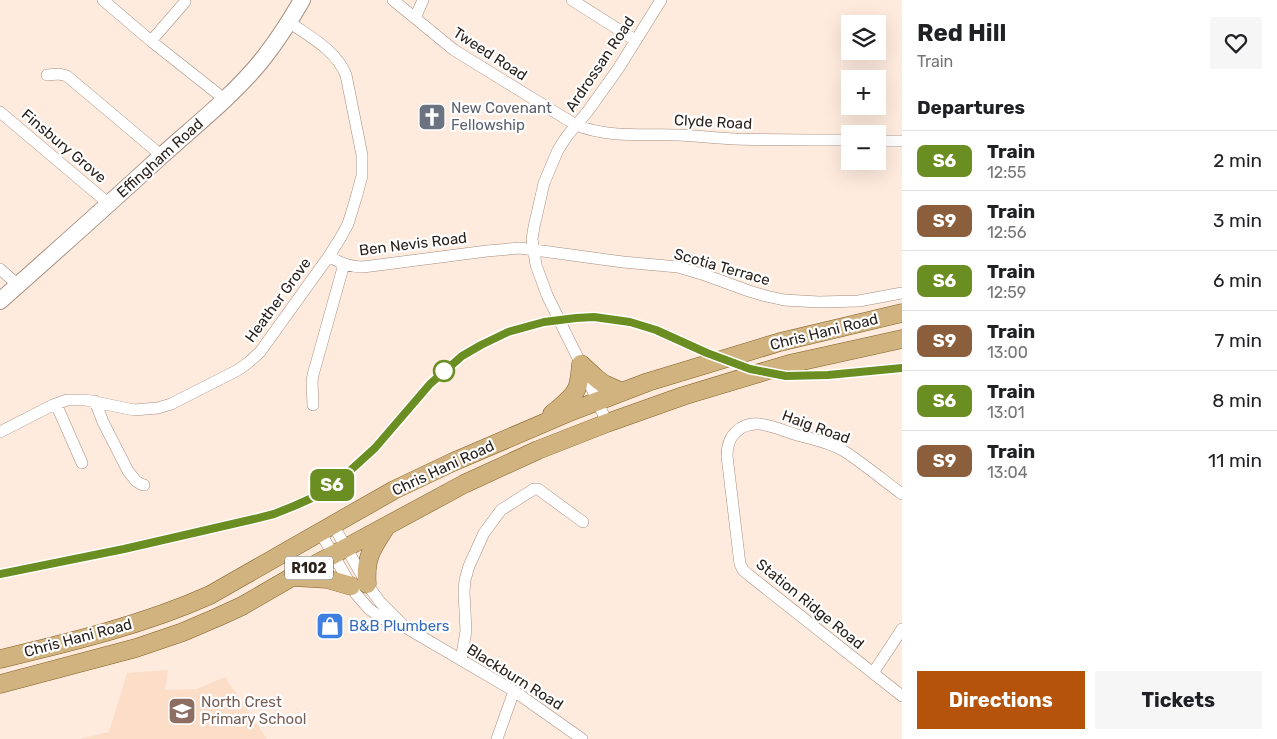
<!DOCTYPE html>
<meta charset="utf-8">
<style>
:root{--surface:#fff;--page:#f6f6f6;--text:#202124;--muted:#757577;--line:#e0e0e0;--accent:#b45309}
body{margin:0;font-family:Rubik,sans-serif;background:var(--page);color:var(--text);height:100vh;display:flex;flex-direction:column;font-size:19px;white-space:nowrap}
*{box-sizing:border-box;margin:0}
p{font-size:16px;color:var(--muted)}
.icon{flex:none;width:28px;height:28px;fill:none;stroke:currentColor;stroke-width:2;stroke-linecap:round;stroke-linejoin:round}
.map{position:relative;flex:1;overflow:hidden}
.panel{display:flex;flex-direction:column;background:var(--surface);width:375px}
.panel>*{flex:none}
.badge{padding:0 10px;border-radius:8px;font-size:18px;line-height:32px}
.tools{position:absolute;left:841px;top:15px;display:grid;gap:10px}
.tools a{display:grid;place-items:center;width:45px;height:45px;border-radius:0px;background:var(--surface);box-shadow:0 5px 20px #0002;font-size:25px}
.map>.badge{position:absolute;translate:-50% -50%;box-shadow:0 0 0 2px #fff}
h2{padding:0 15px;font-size:19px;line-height:45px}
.round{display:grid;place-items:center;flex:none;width:52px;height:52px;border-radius:0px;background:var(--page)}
.headline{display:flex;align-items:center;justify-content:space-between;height:85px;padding:0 15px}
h1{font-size:24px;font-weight:700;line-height:38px}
.action{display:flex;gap:10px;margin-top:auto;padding:10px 15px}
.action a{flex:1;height:58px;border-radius:0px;background:var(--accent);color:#fff;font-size:20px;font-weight:700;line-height:58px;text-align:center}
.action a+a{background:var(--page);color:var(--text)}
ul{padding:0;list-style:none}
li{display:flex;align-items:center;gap:15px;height:60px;padding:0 15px;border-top:1px solid var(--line)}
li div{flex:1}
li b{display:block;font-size:19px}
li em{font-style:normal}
li .badge{min-width:55px;font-weight:700;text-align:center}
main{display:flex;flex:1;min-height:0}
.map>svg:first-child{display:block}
.built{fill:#fbddc8}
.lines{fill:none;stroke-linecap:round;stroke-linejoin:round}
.street-casing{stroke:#a48e80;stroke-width:12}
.secondary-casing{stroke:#a48e80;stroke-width:18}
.primary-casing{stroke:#835f24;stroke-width:19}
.street{stroke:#fff;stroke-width:11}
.secondary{stroke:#fff;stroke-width:16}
.primary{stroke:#d1b37f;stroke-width:18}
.rail{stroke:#554a43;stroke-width:3;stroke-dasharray:2.5 5;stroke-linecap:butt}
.street-bridge-casing{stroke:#a48e80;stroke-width:12;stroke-linecap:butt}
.street-bridge{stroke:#fff;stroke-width:11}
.line-casing{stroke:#fff;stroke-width:11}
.line{stroke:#6b8e23;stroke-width:8}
.stop-dot{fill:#fff;stroke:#6b8e23;stroke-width:2.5}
.labels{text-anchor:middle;stroke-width:4.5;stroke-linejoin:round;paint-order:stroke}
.shield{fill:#fff;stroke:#6b6460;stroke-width:1}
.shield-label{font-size:14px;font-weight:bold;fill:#2b221c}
.street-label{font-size:15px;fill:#2b221c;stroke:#fff}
.worship-label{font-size:15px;fill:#5b616d;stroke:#fff;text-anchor:start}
.shop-label{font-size:15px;fill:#366cbe;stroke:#fff;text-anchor:start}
.education-label{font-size:15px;fill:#785e54;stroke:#fff;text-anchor:start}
</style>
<main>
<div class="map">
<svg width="902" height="739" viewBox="0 0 902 739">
<rect width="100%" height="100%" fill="#feebde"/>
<!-- built -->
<path class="built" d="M 168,670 L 165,690 L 197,689 L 225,677 L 267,739 L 79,739 L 109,732 L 127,673 Z"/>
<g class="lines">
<defs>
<path id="street" d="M 103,0 L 151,41 L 218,94
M 393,0 L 454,50 L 576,125 C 608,138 644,134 678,135 C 697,136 716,138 735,139 C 773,140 812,140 850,140
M 572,0 L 635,40
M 415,18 L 423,0
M 151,41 L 185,2
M 47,75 L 59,74 L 67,76 L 162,156
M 0,112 L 109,204
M 878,141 L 902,141
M 329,256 C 339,263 351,267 363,267 L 487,251 L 520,248 L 623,262 L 678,267 L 705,275 L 749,291 L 766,296 L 784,300 L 819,302 L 859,301 L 902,293
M 0,269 L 18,285
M 547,295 L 536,265 L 532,239 L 534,227 L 544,183 L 558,150 L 567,136 L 588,111 L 618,69 L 661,0
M 566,334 L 581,364 L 607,423
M 95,401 L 103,422 L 128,471 L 136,481 L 141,484 L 144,485
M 56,404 L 82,463
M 313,405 L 312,382 L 313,375 L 344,264
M 0,432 L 53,405 L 67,400 L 86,400 L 134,410 L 158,408 L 171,404 L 238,370 L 249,362 L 260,352 L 329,256 L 341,237 L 348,224 L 356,198 L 362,176 L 362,155 L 346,75 C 336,50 310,37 289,22
M 902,494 C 883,480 864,464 844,451 C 830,442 812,439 797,435 C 777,429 753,415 736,432 C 729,438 727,447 727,456 L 740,564 L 743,570 L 750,576 L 902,696
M 333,525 L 367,584 L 380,602 L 402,624
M 320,532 L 356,594 L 369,609 L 385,620 L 405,627 L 514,691 L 582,739
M 461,660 L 466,631 L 464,592 L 465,580 L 469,566 L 484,533 L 501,510 L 534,489 L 538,489 L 583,522
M 873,673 L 902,629
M 497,739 L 514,691"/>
<path id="secondary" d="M 0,301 C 53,254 106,207 158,159 C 193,127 232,97 262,60 C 277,41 290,21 302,0"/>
<path id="primary" d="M 581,364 L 596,378 L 604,384 L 622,392
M 552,414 C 560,407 573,398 577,388 C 580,380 580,372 581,364
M 293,577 L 327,579 L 351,586
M 367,584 C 365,557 372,549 386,527
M 0,659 C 71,642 143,625 210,595 L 394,490 L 453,462 L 572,411 L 648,382 L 780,342 L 902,313
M 0,684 L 136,648 L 183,632 L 218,617 L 242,606 L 292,577 L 464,484 L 538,450 L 607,423 L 683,396 L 789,364 L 902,339"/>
</defs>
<!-- street casing -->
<use href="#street" class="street-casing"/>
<!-- secondary casing -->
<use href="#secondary" class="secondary-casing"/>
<!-- primary casing -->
<use href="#primary" class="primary-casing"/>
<!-- street -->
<use href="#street" class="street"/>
<!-- secondary -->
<use href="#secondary" class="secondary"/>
<!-- primary -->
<use href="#primary" class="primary"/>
<!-- rail -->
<path class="rail" d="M 856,372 L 902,368
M 0,574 L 124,549 L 254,519 C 303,506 343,485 376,447 C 395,426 410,402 430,383 C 483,332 556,307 629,322 C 644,325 658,331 672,337"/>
<defs>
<path id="street-bridge" d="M 547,295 L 566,334"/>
</defs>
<!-- street-bridge casing -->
<use href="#street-bridge" class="street-bridge-casing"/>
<!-- street-bridge -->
<use href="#street-bridge" class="street-bridge"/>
</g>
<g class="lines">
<defs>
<path id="line" d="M 0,574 L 124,549 L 254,519 L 274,514 L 294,506 L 312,498 L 342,478 L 375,448 L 430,384 L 462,356 L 481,345 L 508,332 L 544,322 L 576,318 L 594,317 L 630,322 L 656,330 L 707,353 L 750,369 L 786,376 L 828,375 L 902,368"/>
</defs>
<!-- line casing -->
<use href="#line" class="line-casing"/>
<!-- line -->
<use href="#line" class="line"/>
</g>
<!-- icons -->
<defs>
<symbol id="church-square" viewBox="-11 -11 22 22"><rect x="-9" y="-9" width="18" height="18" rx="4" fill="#6b7280" stroke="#fff"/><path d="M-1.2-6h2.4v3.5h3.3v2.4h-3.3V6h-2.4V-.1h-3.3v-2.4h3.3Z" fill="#fff"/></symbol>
<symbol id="shop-square" viewBox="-11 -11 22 22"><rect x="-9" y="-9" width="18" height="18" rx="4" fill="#3f7fe0" stroke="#fff"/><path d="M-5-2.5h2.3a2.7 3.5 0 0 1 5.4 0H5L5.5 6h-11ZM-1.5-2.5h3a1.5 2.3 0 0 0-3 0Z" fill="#fff"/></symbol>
<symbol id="school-square" viewBox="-11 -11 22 22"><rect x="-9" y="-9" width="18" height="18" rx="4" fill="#8d6e63" stroke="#fff"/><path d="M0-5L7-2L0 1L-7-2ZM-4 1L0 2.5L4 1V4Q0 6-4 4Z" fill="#fff"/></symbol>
</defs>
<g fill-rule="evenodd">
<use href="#church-square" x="416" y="101" width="32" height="32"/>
<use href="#shop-square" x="314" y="610" width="32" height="32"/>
<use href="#school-square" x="166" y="695" width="32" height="32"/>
</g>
<!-- markers -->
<circle class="stop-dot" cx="444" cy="371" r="10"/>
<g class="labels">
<!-- shield labels -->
<rect class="shield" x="285" y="556.5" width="48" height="23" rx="4"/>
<g class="shield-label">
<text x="309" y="573">R102</text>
</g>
<!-- street labels -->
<g class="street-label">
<text transform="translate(490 54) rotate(33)" y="5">Tweed Road</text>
<text transform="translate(600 64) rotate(-56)" y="5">Ardrossan Road</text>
<text transform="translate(713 122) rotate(3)" y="5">Clyde Road</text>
<text transform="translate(64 146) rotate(40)" y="5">Finsbury Grove</text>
<text transform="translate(160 158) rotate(-42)" y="5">Effingham Road</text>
<text transform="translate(413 244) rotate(-7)" y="5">Ben Nevis Road</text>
<text transform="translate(722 267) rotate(16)" y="5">Scotia Terrace</text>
<text transform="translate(278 300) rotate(-54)" y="5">Heather Grove</text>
<text transform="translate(824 332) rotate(-14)" y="5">Chris Hani Road</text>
<text transform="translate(816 427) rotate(20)" y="5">Haig Road</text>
<text transform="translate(443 468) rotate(-25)" y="5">Chris Hani Road</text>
<text transform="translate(810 604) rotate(39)" y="5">Station Ridge Road</text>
<text transform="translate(78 638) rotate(-15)" y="5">Chris Hani Road</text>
<text transform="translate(515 677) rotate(32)" y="5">Blackburn Road</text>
</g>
<!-- worship labels -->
<g class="worship-label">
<text x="451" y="113">New Covenant<tspan x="451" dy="17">Fellowship</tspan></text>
</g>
<!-- shop labels -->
<g class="shop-label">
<text x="349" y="631">B&amp;B Plumbers</text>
</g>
<!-- education labels -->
<g class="education-label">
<text x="201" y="707">North Crest<tspan x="201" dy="17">Primary School</tspan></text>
</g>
</g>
</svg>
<div class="tools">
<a><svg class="icon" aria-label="layers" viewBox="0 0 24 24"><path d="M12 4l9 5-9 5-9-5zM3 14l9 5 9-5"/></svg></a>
<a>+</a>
<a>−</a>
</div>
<b class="badge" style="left:332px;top:485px;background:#6b8e23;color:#fff">S6</b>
</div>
<section class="panel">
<div class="headline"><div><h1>Red Hill</h1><p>Train</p></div><a class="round"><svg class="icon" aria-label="heart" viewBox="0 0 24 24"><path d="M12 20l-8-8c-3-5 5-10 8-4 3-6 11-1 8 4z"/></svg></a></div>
<h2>Departures</h2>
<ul>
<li><span class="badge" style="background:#6b8e23;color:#fff">S6</span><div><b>Train</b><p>12:55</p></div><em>2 min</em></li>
<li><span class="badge" style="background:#8b5e3c;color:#fff">S9</span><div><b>Train</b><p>12:56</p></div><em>3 min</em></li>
<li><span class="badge" style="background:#6b8e23;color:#fff">S6</span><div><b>Train</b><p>12:59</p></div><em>6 min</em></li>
<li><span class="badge" style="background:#8b5e3c;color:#fff">S9</span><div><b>Train</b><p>13:00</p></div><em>7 min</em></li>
<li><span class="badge" style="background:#6b8e23;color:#fff">S6</span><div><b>Train</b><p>13:01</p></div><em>8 min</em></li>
<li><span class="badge" style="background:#8b5e3c;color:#fff">S9</span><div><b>Train</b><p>13:04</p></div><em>11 min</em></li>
</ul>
<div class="action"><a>Directions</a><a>Tickets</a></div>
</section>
</main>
